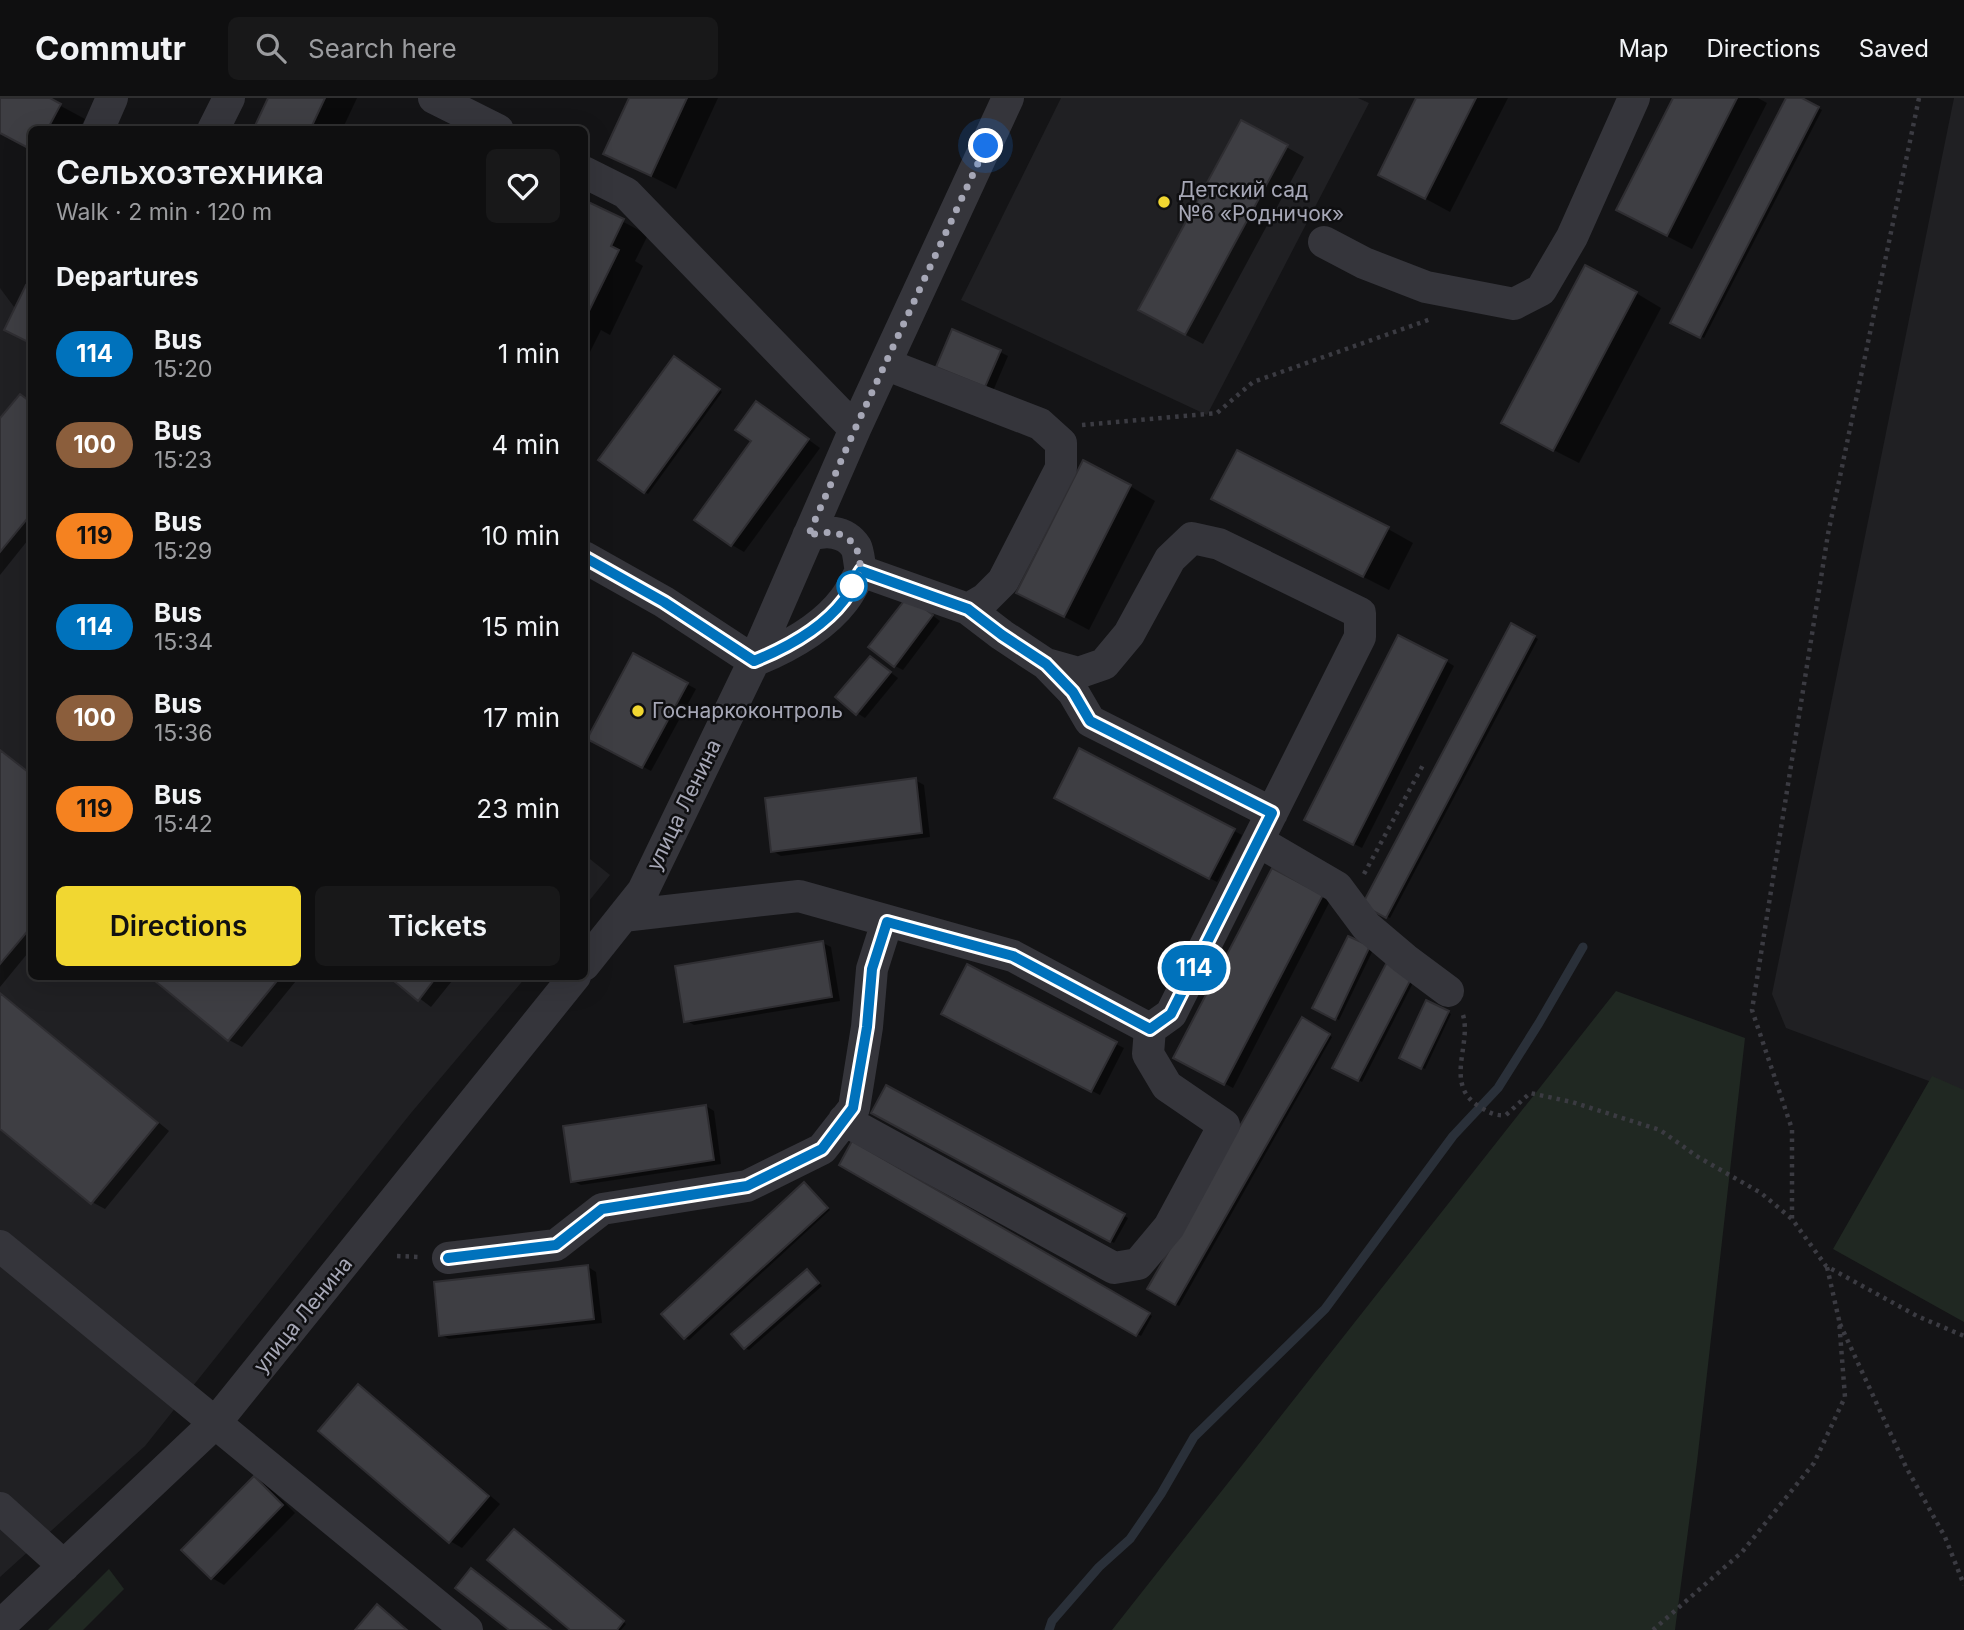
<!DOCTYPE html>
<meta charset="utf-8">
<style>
:root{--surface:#0f0f10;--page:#181819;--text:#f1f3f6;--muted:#9b9c9f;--line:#2f2f30;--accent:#f1d731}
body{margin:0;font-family:Inter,sans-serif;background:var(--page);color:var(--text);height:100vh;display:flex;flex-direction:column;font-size:26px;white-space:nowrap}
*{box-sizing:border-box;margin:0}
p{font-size:23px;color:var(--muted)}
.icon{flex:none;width:38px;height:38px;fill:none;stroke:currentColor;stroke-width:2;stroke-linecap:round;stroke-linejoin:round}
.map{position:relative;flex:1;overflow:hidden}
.panel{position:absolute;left:28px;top:28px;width:560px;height:854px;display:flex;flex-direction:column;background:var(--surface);border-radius:10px;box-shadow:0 7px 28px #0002,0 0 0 2px var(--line)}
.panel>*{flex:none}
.badge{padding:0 14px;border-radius:23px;font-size:24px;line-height:46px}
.you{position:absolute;width:35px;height:35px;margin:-18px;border:5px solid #fff;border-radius:50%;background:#1a73e8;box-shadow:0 0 0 10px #1a73e833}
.map>.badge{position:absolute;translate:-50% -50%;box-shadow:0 0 0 4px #fff}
h2{padding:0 28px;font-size:26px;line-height:63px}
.round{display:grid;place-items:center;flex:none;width:74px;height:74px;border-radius:10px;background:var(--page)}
.summary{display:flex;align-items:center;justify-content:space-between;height:119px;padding:0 28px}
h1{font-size:33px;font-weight:600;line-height:52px}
.action{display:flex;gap:14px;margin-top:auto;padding:14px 28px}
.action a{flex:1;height:80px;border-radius:10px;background:var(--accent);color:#111;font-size:28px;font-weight:600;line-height:80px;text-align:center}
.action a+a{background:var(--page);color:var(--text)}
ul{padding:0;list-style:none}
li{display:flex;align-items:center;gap:21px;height:91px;padding:0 28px}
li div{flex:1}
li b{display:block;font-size:26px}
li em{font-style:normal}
li .badge{min-width:77px;font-weight:700;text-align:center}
header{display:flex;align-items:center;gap:42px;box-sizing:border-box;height:98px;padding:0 35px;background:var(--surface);border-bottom:2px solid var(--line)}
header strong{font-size:33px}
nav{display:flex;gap:38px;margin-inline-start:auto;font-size:24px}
.search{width:490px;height:63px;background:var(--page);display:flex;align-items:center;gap:18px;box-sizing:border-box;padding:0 24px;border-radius:10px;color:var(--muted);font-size:26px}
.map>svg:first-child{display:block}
.built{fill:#202023}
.green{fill:#202822}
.shadow{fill:#0007}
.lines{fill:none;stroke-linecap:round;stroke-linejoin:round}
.stream{stroke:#2a3039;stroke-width:9}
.building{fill:#3e3e43;stroke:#2f2e32;stroke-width:2}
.path{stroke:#3b3b42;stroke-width:4.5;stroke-dasharray:3.5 5;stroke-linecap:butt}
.minor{stroke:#35353b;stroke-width:32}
.line-casing{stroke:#fff;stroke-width:16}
.line{stroke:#0072bc;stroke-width:10}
.walk{stroke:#a6a7b6;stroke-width:7;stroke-dasharray:0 12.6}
.poi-dot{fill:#f1d731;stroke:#0f0f11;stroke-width:2.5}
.stop-dot{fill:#fff;stroke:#0072bc;stroke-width:3.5}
.labels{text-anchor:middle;stroke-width:5;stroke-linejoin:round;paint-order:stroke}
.poi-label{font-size:21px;fill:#a6a7b6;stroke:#0f0f11;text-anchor:start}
.street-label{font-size:21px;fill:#a6a7b6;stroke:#0f0f11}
</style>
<header>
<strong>Commutr</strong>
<div class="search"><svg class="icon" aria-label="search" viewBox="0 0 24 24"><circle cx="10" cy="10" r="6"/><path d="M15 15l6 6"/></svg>Search here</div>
<nav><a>Map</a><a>Directions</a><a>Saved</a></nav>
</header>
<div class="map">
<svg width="1964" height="1532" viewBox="0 0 1964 1532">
<rect width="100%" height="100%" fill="#141416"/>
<!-- built -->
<path class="built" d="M 1061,0 L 1358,0 L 1369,5 L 1207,317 L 961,202 Z
M 1954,0 L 1964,0 L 1964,996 L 1786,930 L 1772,896 Z
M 0,190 L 32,233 L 32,878 L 526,879 L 411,1015 L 145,1348 L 0,1479 Z
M 585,757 L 610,777 L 585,808 Z"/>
<!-- green -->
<path class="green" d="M 1616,893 L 1745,940 L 1697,1364 L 1675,1532 L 1112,1532 Z
M 1932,978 L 1964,992 L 1964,1224 L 1833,1151 Z
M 109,1471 L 124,1491 L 83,1532 L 48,1532 Z"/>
<!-- shadow -->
<path class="shadow" d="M 0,0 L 46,0 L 85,21 L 79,32 L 32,32 L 0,35 Z
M 270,0 L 357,0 L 342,32 L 255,32 Z
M 631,0 L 718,0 L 676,91 L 606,55 Z
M 1418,0 L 1508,0 L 1450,114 L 1380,76 Z
M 1675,0 L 1758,0 L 1767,5 L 1692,151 L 1643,126 Z
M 1788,0 L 1798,0 L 1822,12 L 1704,240 L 1673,224 Z
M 1242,24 L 1304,59 L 1203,246 L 1158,222 Z
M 584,103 L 648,137 L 635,163 L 643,168 L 610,237 L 601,232 L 584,266 Z
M 1636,195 L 1661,210 L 1579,365 L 1528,339 Z
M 1000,254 L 1008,258 L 993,293 L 946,272 Z
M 678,262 L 722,294 L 648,396 L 645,394 Z
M 20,298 L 32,304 L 32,437 L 0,477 L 0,323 Z
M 769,313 L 820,350 L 744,454 L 732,447 L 753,343 Z
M 1130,388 L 1155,403 L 1089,532 L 1018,494 Z
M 1238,415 L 1388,431 L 1413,445 L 1389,492 Z
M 916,505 L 940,523 L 903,572 L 895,568 Z
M 1512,527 L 1538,541 L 1390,820 L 1364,807 Z
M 633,557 L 696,591 L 651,673 L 589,640 Z
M 1446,563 L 1454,568 L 1362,750 L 1314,726 Z
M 878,565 L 898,580 L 865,620 L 857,615 Z
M 1080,653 L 1242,737 L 1217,784 L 1064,704 Z
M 1,654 L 32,676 L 32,850 L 0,889 Z
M 915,682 L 924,687 L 930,739 L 781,758 L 773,753 Z
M 1273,773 L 1330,803 L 1233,990 L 1184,964 Z
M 1349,840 L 1373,852 L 1339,922 L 1315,910 Z
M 823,845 L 831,849 L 840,903 L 694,927 L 686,922 Z
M 1388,866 L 1415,881 L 1362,984 L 1334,969 Z
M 152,878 L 300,878 L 242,949 L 229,942 Z
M 390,878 L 456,878 L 431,909 Z
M 0,894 L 169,1033 L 105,1111 L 92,1104 L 0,1028 Z
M 1427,904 L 1451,916 L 1425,971 L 1401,959 Z
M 951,920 L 1116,946 L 1124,950 L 1100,997 Z
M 1303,922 L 1332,939 L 1179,1208 L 1149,1190 Z
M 887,989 L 1128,1120 L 1114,1145 L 873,1014 Z
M 706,1008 L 714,1013 L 721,1066 L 581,1087 L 573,1083 Z
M 853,1046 L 1152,1218 L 1141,1238 L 841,1066 Z
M 808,1089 L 830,1112 L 689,1242 L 685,1240 L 664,1216 Z
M 588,1169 L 596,1174 L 602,1225 L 449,1241 L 441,1237 Z
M 810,1175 L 822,1188 L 749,1252 L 745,1250 Z
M 358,1288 L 371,1296 L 500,1406 L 462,1450 L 450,1443 Z
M 254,1380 L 267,1387 L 295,1415 L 224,1487 L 212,1480 Z
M 518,1435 L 626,1526 L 621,1532 L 573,1532 Z"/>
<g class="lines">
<!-- stream -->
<path class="stream" d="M 1049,1532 L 1052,1523 L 1099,1469 L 1130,1441 L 1161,1396 L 1194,1339 L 1325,1211 L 1453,1038 L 1498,990 L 1539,925 L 1583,849"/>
</g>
<!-- building -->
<path class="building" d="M 0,0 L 50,0 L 61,6 L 47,32 L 32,32 L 32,52 L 0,35 Z
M 268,0 L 325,0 L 310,32 L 253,32 Z
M 629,0 L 687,0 L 651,78 L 603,56 Z
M 1416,0 L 1476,0 L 1425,101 L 1378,77 Z
M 1673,0 L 1737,0 L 1667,138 L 1616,112 Z
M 1786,0 L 1802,0 L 1819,9 L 1700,240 L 1670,225 Z
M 1241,22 L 1288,47 L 1185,237 L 1138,212 Z
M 584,102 L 624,121 L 611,148 L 619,152 L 584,223 Z
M 1585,167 L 1637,194 L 1553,353 L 1501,325 Z
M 26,187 L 32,189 L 32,246 L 4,232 Z
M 952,231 L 1001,252 L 985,289 L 936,269 Z
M 674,258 L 720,291 L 644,395 L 598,362 Z
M 20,296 L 32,305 L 32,415 L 0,454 L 0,320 Z
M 756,303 L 809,341 L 731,448 L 694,422 L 751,343 L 735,332 Z
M 1237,352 L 1389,429 L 1363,479 L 1211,401 Z
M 1083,362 L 1131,387 L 1064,519 L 1016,495 Z
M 908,498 L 933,517 L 894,569 L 868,549 Z
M 1511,525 L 1535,538 L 1386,820 L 1362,807 Z
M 1398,537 L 1447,562 L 1353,747 L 1304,722 Z
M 633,555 L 688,585 L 642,670 L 587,641 Z
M 870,558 L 891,574 L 856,617 L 835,599 Z
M 1079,650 L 1235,731 L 1209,781 L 1054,700 Z
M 0,652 L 32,677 L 32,828 L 0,866 Z
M 916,680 L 922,735 L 771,754 L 765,700 Z
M 1272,770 L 1323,797 L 1224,987 L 1173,960 Z
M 1348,838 L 1370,848 L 1335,922 L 1312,910 Z
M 823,843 L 832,899 L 684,924 L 675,868 Z
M 1387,864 L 1413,877 L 1358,983 L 1332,970 Z
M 967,866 L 1117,944 L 1091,994 L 941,916 Z
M 149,878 L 281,878 L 228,943 Z
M 388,878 L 437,878 L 418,903 Z
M 0,895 L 158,1025 L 91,1106 L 0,1031 Z
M 1426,902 L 1449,913 L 1421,971 L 1399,960 Z
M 1302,919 L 1330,936 L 1175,1207 L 1147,1191 Z
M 886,987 L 1125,1116 L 1110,1144 L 871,1015 Z
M 706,1007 L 714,1062 L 571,1084 L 563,1028 Z
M 852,1043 L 1150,1215 L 1136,1238 L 839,1067 Z
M 804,1084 L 828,1110 L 684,1241 L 661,1216 Z
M 588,1167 L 594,1221 L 439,1238 L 434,1184 Z
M 807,1171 L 819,1185 L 744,1251 L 731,1236 Z
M 358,1286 L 489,1398 L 449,1445 L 318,1333 Z
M 254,1378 L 283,1407 L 211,1481 L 181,1452 Z
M 514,1431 L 624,1523 L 617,1532 L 570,1532 L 487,1462 Z
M 471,1470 L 551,1532 L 509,1532 L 455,1490 Z
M 377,1506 L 407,1532 L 355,1532 Z"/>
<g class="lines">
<!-- path -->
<path class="path" d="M 1919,0 L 1828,436 L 1752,912 L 1792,1031 L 1792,1121 L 1826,1168 L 1917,1218 L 1964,1238
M 1082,327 L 1217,315 L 1253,284 L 1431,221
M 1364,776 L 1423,667
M 1463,917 C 1472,947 1443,987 1480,1009 C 1490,1015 1495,1018 1506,1017 L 1530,995 L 1572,1004 L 1660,1032 L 1698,1059 L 1761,1095 L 1792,1121
M 397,1158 L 420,1159
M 1840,1226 L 1906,1369 L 1945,1439 L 1964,1487
M 1653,1532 L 1742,1454 L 1814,1365 L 1845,1299 L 1839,1222 L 1827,1169"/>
<!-- minor -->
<path class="minor" d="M 434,0 L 498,32
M 98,32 L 112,0
M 213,32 L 229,0
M 584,74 L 626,95 L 855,331
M 1324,144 L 1364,165 L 1426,189 L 1514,206 L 1541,192 L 1572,139 L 1634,0
M 885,266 L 1040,326 L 1061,345 L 1061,370 L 1003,483 L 985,501 L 968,511
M 584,459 L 664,504 L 754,563 C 786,550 822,531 844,502 C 851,493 856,482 861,473 C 859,466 859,455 856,449 C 845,432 824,432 808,438
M 861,473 L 968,511 L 1002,537 L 1046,566 L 1073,594 L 1090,623 L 1272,715
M 1258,743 L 1337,789 L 1366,828 L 1405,861 L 1448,893
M 623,818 L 799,798 L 1013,858 L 1150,931 L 1171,916 L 1360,539 L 1360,515 L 1219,446 L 1192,440 L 1170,461 L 1129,536 L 1104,566 L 1078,575 L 1046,566
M 584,867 L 643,793 L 754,563 L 855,331 L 1008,0
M 844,1022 L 1114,1170 L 1138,1166 L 1169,1129 L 1224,1027 L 1167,988 L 1148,956 L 1150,931
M 0,1148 L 467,1532
M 448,1160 L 556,1147 L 602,1111 L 747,1088 L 822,1051 L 854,1010 L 867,929 L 872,871 L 887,824
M 0,1410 L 64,1468
M 0,1528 L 216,1324 L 575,878"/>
</g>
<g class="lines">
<defs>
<path id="line" d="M 448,1160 L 556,1147 L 602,1111 L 747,1088 L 822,1051 L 853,1010 L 867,929 L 872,871 L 887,824 L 1013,858 L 1150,931 L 1171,916 L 1272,715 L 1090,623 L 1073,594 L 1046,566 L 1002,537 L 968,511 L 861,473 C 855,482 851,493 844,502 C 822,531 786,550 754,563 L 664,504 L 584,459"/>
</defs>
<!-- line casing -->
<use href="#line" class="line-casing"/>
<!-- line -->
<use href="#line" class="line"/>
<!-- walk -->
<path class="walk" d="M 852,488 L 861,473 C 860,466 859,455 856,450 C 846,432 824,432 808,438 L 855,331 L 986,48"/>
</g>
<!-- markers -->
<g class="poi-dot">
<circle cx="1164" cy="104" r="7"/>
<circle cx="638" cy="613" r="7"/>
</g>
<circle class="stop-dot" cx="852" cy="488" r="14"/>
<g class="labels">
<!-- poi labels -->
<g class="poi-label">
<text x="1178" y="99">Детский сад<tspan x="1178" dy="24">№6 «Родничок»</tspan></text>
<text x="652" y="620">Госнаркоконтроль</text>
</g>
<!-- street labels -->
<g class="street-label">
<text transform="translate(684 707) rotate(-64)" y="7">улица Ленина</text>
<text transform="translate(303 1217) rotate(-51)" y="7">улица Ленина</text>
</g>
</g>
</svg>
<div class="you" style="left:986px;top:48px"></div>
<b class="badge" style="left:1194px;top:870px;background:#0072bc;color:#fff">114</b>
<section class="panel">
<div class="summary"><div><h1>Сельхозтехника</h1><p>Walk · 2 min · 120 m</p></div><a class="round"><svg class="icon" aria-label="heart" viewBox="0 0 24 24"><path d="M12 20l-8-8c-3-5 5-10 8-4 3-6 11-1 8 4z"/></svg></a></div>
<h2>Departures</h2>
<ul>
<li><span class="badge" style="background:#0072bc;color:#fff">114</span><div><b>Bus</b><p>15:20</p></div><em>1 min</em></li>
<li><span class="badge" style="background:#8b5e3c;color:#fff">100</span><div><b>Bus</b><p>15:23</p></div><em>4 min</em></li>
<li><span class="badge" style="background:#f58220;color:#111">119</span><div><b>Bus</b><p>15:29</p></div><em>10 min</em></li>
<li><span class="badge" style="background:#0072bc;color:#fff">114</span><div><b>Bus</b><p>15:34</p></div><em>15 min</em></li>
<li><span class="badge" style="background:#8b5e3c;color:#fff">100</span><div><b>Bus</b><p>15:36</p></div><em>17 min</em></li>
<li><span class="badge" style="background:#f58220;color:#111">119</span><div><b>Bus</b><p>15:42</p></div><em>23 min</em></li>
</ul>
<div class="action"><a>Directions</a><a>Tickets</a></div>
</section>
</div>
